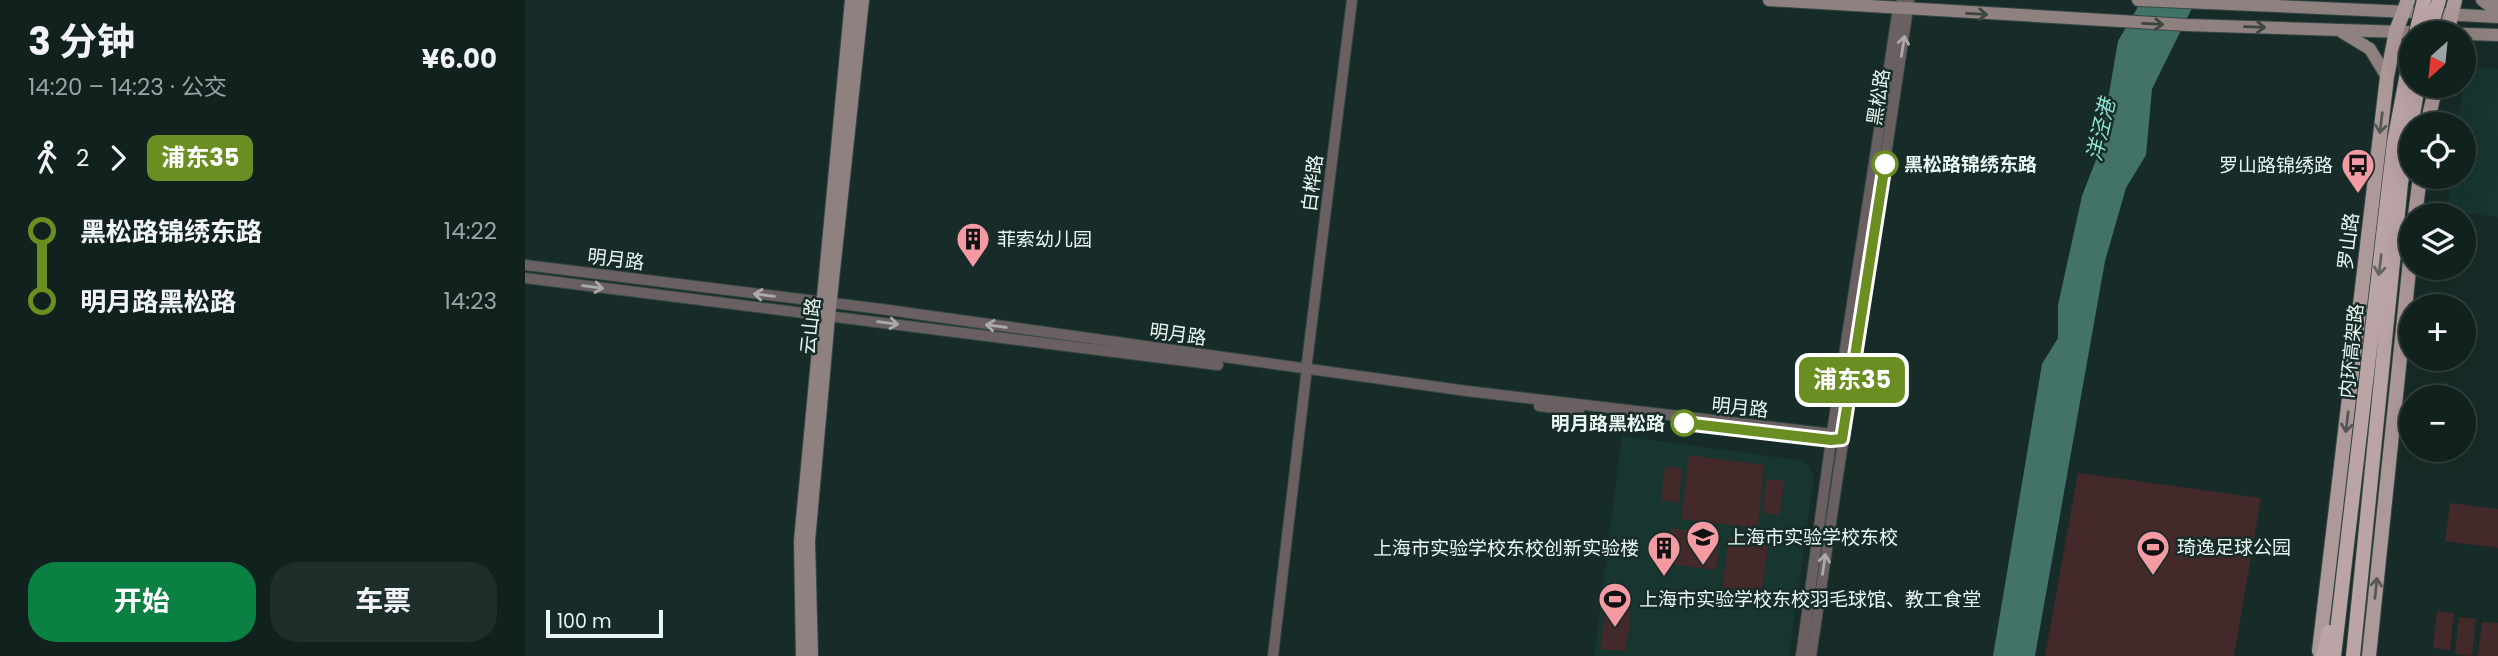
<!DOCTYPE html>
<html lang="zh">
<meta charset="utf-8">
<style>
:root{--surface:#11211e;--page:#1e2e2b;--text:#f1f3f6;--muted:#9ca3a4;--line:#303e3c;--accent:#0b8043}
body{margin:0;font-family:Poppins,"Noto Sans SC",sans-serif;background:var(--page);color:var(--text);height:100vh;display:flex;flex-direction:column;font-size:26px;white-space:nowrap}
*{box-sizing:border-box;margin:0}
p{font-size:23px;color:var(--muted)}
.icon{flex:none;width:38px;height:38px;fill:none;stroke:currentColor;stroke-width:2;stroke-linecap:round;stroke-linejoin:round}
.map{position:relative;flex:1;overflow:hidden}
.details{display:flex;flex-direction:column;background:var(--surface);width:525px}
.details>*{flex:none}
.badge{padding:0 14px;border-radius:10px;font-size:24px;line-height:46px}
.needle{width:46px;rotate:207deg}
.controls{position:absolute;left:1874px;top:21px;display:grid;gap:14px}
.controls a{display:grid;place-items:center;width:77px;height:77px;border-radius:50%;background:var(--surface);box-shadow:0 7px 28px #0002,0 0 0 2px var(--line);font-size:35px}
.scale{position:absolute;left:21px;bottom:18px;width:117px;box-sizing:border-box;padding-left:7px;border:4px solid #e9f6f3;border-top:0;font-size:19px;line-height:24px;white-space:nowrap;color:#e9f6f3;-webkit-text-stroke:5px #172c28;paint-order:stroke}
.map>.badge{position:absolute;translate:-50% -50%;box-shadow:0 0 0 4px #fff}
.legs{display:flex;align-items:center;gap:10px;height:77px;padding:0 28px;font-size:23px}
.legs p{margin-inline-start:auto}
.summary{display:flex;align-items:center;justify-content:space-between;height:119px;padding:0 28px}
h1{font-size:38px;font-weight:700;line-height:52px}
.button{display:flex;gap:14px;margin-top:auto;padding:14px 28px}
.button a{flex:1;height:80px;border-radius:28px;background:var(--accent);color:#fff;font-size:28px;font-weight:700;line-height:80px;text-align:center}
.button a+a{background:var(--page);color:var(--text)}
ul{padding:0 28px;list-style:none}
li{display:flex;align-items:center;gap:24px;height:70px;font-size:26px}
li i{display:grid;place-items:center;width:10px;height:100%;margin:0 9px;background:currentColor}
li i::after{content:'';width:18px;height:18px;margin:-9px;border:5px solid;border-radius:50%;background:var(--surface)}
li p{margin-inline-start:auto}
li:first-child i{background:linear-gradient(#0000 50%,currentColor 0)}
li:last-child i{background:linear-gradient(currentColor 50%,#0000 0)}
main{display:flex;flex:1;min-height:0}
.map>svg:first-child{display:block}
.built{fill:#173630}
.green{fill:#44292b}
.water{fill:#427268}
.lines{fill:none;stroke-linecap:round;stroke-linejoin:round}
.tertiary-casing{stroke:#344844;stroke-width:12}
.secondary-casing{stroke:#344844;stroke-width:14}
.primary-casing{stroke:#344844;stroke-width:16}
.trunk-casing{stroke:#344844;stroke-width:16}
.tertiary{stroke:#6b6061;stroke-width:10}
.secondary{stroke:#908181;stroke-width:12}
.primary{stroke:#ae999a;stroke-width:14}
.trunk{stroke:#bba4a6;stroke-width:14}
.trunk-bridge-casing{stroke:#344844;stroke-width:16;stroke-linecap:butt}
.trunk-bridge{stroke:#bba4a6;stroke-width:14}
.oneway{stroke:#3b4643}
.oneway2{stroke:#aaabaa}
.oneway3{stroke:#535856}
.oneway4{stroke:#616261}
.line-1-casing{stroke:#fff;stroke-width:16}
.line-1{stroke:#6b8e23;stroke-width:10}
.stop-1-dot{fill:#fff;stroke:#6b8e23;stroke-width:3.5}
.labels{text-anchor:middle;stroke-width:5;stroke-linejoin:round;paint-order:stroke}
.street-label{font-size:19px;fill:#e9f6f3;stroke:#172c28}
.stop-label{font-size:19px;font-weight:bold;fill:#e9f6f3;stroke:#172c28;text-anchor:start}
.poi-label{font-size:19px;fill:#e9f6f3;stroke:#172c28;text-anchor:start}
.water-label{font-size:21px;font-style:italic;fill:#8de0cf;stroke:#172c28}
</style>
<main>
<section class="details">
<div class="summary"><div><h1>3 分钟</h1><p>14:20 – 14:23 · 公交</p></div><b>¥6.00</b></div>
<div class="legs"><svg class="icon" aria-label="walk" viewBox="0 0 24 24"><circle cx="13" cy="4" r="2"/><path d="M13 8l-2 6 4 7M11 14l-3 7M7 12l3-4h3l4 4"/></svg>2<svg class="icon" aria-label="forward" viewBox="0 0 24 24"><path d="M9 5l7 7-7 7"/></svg><b class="badge" style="background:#6b8e23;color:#fff">浦东35</b></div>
<ul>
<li><i style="color:#6b8e23"></i><b>黑松路锦绣东路</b><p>14:22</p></li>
<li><i style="color:#6b8e23"></i><b>明月路黑松路</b><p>14:23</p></li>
</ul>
<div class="button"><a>开始</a><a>车票</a></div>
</section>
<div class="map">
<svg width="1973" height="656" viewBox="0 0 1973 656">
<rect width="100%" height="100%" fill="#172c28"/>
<!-- built -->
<path class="built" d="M 1951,67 L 1973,69 L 1973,217 L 1922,211 L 1926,177 L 1939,177 L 1939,124 L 1933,124 L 1939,77 L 1943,71 Z
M 1097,436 L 1280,461 L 1288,475 L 1288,483 L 1264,656 L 1069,656 Z"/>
<!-- green -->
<path class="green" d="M 1164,455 L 1239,465 L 1233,528 L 1156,519 Z
M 1140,467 L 1157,468 L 1154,503 L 1136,500 Z
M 1553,473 L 1736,498 L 1709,656 L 1520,656 Z
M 1241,479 L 1259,481 L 1255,515 L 1238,513 Z
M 1925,503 L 1973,509 L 1973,548 L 1920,541 Z
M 1146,528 L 1195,535 L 1191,570 L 1143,564 Z
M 1204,537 L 1244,542 L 1236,594 L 1197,588 Z
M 1096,596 C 1112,609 1102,633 1100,651 L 1075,649 L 1082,600 Z
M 1912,611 L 1929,613 L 1925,650 L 1908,648 Z
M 1934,617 L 1951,619 L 1947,656 L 1930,654 Z
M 1957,622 L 1973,623 L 1973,656 L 1953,656 Z"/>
<!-- water -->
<path class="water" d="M 1617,0 L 1671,0 L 1627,89 L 1621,155 L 1601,188 L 1580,261 L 1510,656 L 1468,656 L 1517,364 L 1533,338 L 1533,305 L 1557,196 L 1574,152 L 1593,41 Z"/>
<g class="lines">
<defs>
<path id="tertiary" d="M 0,265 L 356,309 L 942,391 L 1307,434 L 1317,439
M 0,278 L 693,365
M 781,370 L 827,0
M 1014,406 L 1054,411
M 748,656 L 781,376
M 1276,656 L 1308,426 L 1373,9 L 1378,0
M 1286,656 L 1384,1"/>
<path id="secondary" d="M 1244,0 L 1662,25 L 1973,35
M 1613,0 L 1885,12
M 1957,0 L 1964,5 L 1973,6
M 1917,14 L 1973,17
M 1817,32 L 1845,49 L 1862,77
M 277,656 L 275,541 L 326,0
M 287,656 L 284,541 L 304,317 L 338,0"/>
<path id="primary" d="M 1922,33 L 1930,0
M 1902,124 L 1911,86
M 1890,215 L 1895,177
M 1794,651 L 1862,77 L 1871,31 L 1883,0
M 1844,656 L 1886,251"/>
<path id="trunk" d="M 1798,656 L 1804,632
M 1809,656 L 1869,142 L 1886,52
M 1828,656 L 1876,183 L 1893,86"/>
</defs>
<!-- tertiary casing -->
<use href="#tertiary" class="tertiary-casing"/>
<!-- secondary casing -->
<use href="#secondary" class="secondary-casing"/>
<!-- primary casing -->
<use href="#primary" class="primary-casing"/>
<!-- trunk casing -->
<use href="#trunk" class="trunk-casing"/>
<!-- tertiary -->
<use href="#tertiary" class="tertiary"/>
<!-- secondary -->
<use href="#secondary" class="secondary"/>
<!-- primary -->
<use href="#primary" class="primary"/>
<!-- trunk -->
<use href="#trunk" class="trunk"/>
<defs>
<path id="trunk-bridge" d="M 1891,33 L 1899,0
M 1904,33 L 1914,0"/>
</defs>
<!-- trunk-bridge casing -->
<use href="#trunk-bridge" class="trunk-bridge-casing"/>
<!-- trunk-bridge -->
<use href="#trunk-bridge" class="trunk-bridge"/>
</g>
<!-- one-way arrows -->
<defs><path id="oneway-shaft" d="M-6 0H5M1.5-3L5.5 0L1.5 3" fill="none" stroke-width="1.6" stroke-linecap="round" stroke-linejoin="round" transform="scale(1.75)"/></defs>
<g class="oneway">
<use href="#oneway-shaft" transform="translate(1452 14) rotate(3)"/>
<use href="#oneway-shaft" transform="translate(1628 24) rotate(3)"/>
<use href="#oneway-shaft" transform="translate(1730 27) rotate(2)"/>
</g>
<g class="oneway2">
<use href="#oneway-shaft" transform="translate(1378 46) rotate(-81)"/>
<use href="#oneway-shaft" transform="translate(68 287) rotate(7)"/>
<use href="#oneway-shaft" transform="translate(239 295) rotate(-173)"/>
<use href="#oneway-shaft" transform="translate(363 323) rotate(7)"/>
<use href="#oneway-shaft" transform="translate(471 326) rotate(-172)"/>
<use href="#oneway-shaft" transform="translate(1299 564) rotate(-82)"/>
</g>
<g class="oneway3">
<use href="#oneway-shaft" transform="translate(1856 123) rotate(97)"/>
<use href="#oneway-shaft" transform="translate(1822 422) rotate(97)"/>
<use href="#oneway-shaft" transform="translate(1851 588) rotate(-84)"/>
</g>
<use class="oneway4" href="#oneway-shaft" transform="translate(1855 265) rotate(97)"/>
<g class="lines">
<defs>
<path id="line-1" d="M 1159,423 L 1306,440 L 1317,439 L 1360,164"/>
</defs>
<!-- line-1 casing -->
<use href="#line-1" class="line-1-casing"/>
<!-- line-1 -->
<use href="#line-1" class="line-1"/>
</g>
<!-- icons -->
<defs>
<symbol id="bus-pin" viewBox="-11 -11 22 30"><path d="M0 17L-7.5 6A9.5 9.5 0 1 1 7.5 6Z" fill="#f49aa2" stroke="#172c28"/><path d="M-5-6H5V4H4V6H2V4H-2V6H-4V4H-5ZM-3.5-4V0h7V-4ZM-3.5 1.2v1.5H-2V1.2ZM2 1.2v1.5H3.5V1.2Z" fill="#111"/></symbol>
<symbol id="building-pin" viewBox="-11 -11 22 30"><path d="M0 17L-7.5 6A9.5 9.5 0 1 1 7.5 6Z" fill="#f49aa2" stroke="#172c28"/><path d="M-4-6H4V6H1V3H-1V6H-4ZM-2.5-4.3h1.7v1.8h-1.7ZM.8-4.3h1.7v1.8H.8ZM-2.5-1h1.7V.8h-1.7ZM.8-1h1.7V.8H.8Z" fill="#111"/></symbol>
<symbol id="school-pin" viewBox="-11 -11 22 30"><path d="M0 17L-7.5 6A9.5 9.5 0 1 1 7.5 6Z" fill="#f49aa2" stroke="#172c28"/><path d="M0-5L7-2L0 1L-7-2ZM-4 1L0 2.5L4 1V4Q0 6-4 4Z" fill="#111"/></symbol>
<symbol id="stadium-pin" viewBox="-11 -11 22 30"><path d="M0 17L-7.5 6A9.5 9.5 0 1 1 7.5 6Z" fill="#f49aa2" stroke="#172c28"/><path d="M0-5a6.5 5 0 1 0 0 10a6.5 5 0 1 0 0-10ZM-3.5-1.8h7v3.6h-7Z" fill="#111"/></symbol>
</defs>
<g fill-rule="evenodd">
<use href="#bus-pin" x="1814" y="146" width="38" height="52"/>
<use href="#building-pin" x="429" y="220" width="38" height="52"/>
<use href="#school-pin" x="1159" y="518" width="38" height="52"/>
<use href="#stadium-pin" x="1609" y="528" width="38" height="52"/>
<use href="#building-pin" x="1120" y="529" width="38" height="52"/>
<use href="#stadium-pin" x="1071" y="580" width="38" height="52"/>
</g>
<!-- markers -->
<g class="stop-1-dot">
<circle cx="1360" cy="164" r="12"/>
<circle cx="1159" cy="423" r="12"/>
</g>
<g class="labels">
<!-- street labels -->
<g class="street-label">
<text transform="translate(1353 97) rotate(-81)" y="7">黑松路</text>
<text transform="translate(787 183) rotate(-83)" y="7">白桦路</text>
<text transform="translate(1823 241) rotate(-83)" y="7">罗山路</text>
<text transform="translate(91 259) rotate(7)" y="7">明月路</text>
<text transform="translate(285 326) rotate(-84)" y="7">云山路</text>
<text transform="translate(653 334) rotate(8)" y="7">明月路</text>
<text transform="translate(1826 351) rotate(-84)" y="7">内环高架路</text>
<text transform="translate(1215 407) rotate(6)" y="7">明月路</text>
</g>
<!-- stop labels -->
<g class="stop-label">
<text x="1379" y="171">黑松路锦绣东路</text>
<text x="1140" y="430" text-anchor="end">明月路黑松路</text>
</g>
<!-- poi labels -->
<g class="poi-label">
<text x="1808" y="172" text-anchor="end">罗山路锦绣路</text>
<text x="472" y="246">菲索幼儿园</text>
<text x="1202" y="544">上海市实验学校东校</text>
<text x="1652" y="554">琦逸足球公园</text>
<text x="1114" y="555" text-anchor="end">上海市实验学校东校创新实验楼</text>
<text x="1114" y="606">上海市实验学校东校羽毛球馆、教工食堂</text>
</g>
<!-- water labels -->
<g class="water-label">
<text transform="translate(1576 130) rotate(-77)" y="7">洋泾港</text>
</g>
</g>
</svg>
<div class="controls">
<a><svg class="needle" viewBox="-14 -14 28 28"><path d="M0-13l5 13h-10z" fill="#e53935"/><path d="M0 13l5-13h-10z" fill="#9ca3a4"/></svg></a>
<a><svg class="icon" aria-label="locate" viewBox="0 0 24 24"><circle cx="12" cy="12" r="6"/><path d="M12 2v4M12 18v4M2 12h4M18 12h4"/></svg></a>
<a><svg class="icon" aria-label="layers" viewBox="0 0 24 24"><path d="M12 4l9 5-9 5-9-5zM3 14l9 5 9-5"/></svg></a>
<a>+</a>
<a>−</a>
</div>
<div class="scale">100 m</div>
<b class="badge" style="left:1327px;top:380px;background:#6b8e23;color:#fff">浦东35</b>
</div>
</main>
